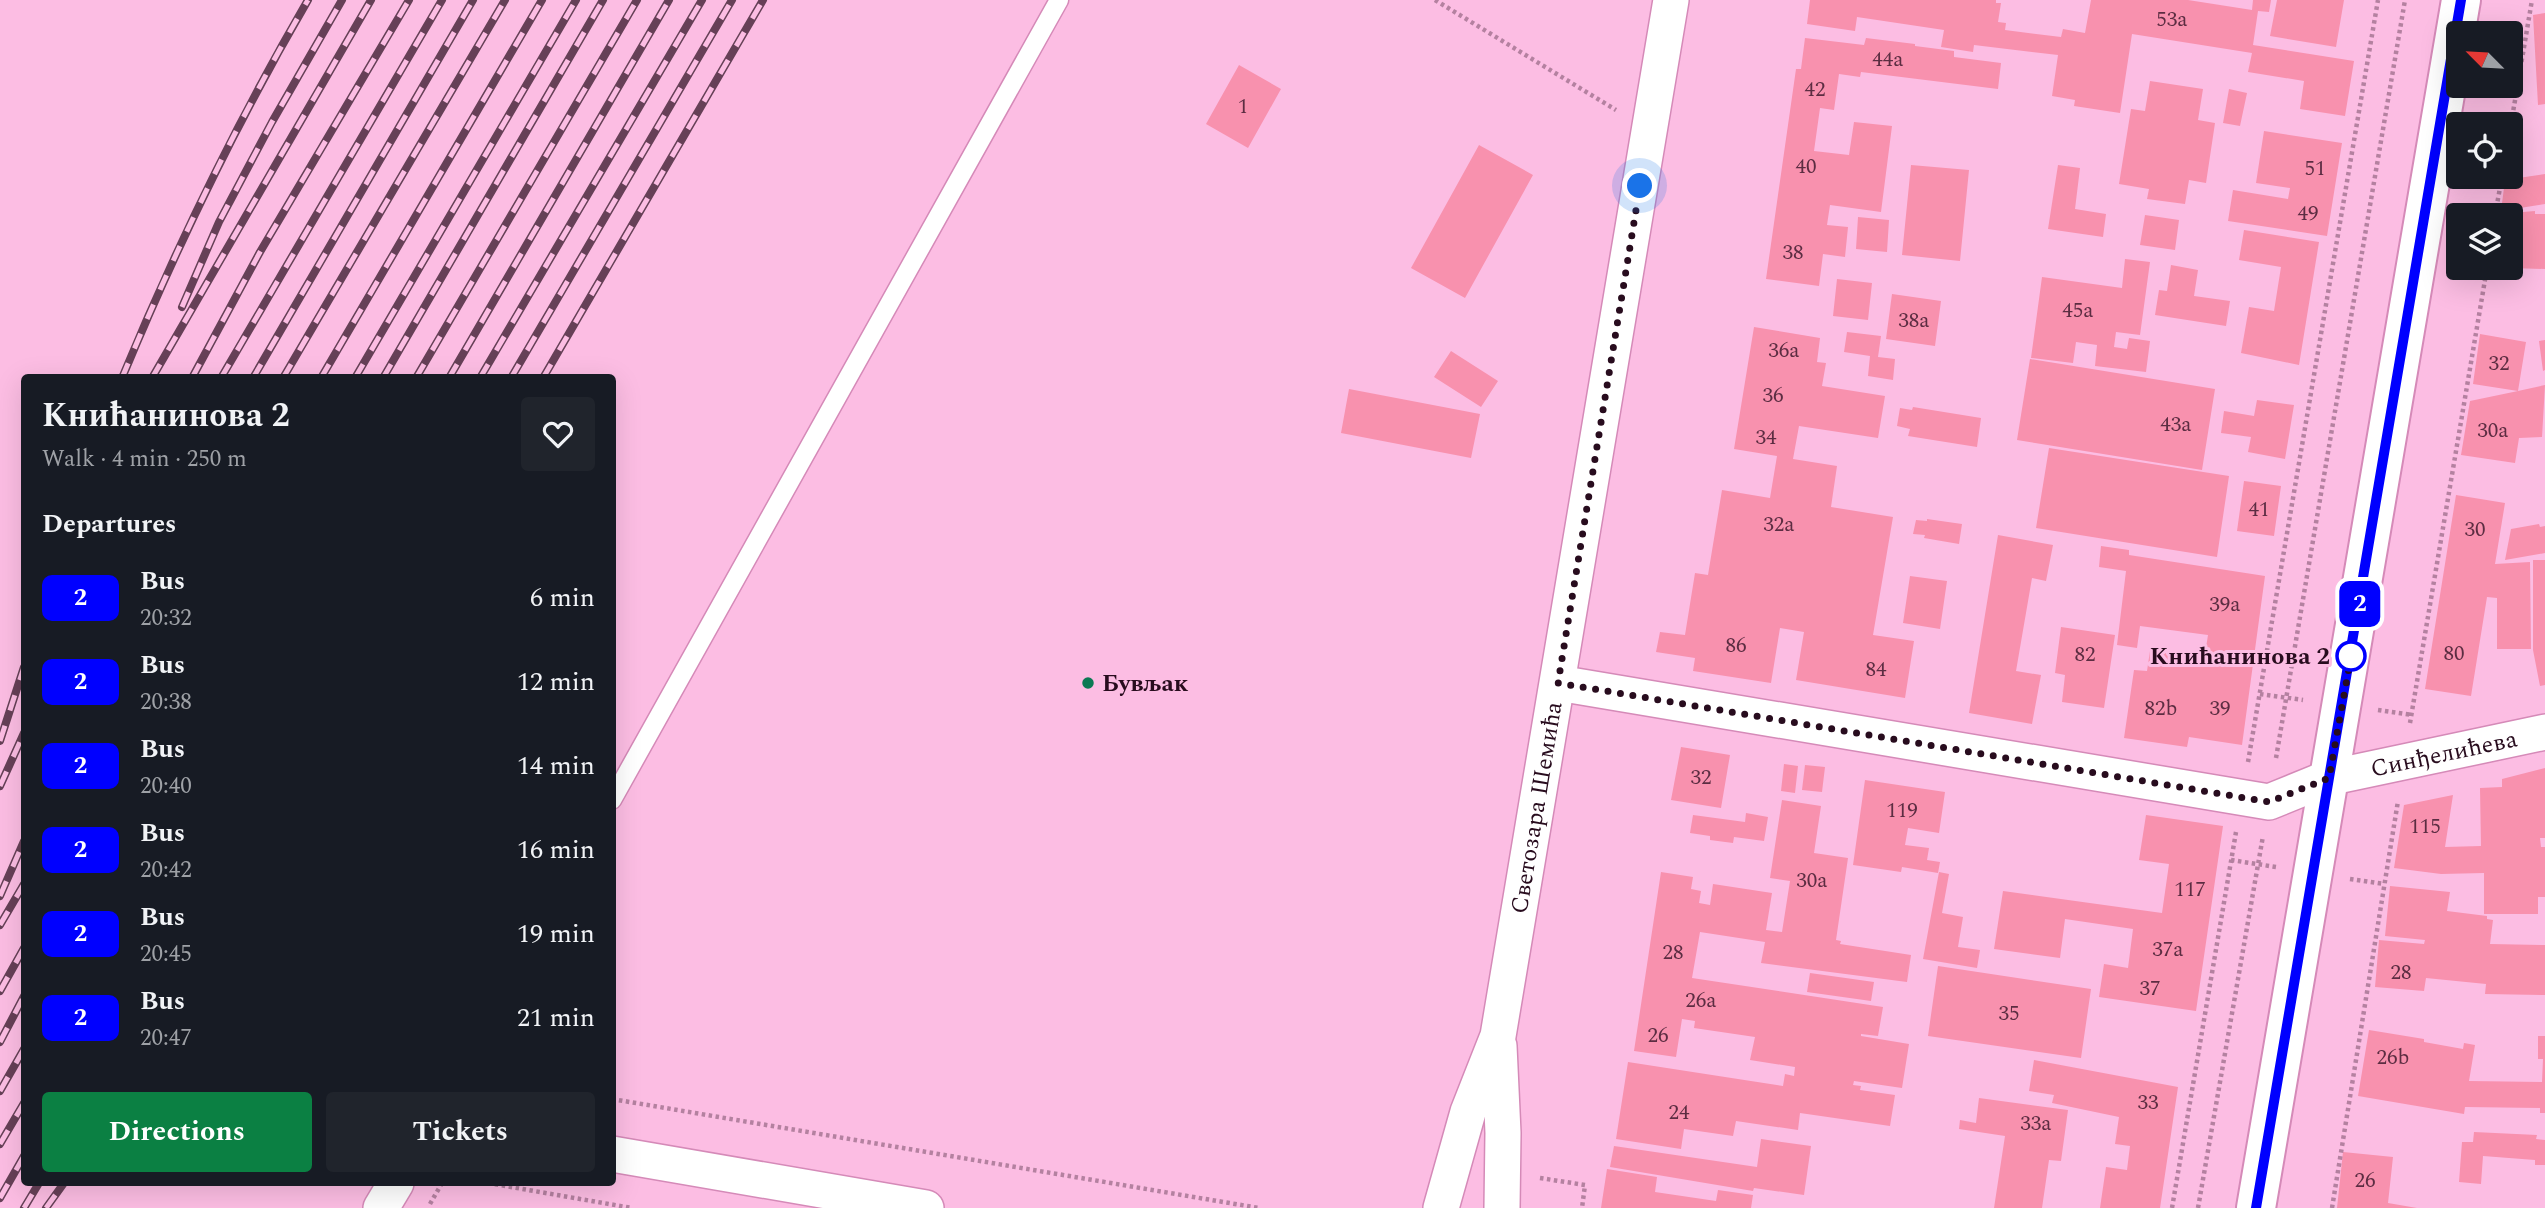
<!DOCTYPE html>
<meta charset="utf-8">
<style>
:root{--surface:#171b24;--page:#20242c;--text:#f1f3f6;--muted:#9ea1a6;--accent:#0b8043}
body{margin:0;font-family:Spectral,serif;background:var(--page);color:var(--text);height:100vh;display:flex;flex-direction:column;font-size:26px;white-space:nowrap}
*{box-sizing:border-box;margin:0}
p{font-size:23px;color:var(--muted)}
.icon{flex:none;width:38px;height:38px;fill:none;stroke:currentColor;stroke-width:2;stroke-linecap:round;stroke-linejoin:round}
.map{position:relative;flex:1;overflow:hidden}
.side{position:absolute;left:21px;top:374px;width:595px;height:812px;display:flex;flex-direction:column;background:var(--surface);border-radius:7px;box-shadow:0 7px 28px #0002}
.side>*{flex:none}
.badge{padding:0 14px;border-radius:10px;font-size:24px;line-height:46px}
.needle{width:46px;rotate:294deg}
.buttons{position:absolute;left:2446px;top:21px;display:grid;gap:14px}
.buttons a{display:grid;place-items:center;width:77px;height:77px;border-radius:7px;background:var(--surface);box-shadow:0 7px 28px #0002;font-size:35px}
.you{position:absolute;width:35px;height:35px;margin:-18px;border:5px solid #fff;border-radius:50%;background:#1a73e8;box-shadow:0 0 0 10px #1a73e833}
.map>.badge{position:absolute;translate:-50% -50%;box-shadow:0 0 0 4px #fff}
h2{padding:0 21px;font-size:26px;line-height:63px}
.round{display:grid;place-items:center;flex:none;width:74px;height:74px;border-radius:7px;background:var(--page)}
.headline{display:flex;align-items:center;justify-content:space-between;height:119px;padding:0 21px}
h1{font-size:33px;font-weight:700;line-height:52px}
.cta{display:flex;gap:14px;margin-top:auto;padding:14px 21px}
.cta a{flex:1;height:80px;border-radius:7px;background:var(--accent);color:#fff;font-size:28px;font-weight:700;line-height:80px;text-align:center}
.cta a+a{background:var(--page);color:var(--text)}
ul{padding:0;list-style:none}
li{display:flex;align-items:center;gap:21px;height:84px;padding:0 21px}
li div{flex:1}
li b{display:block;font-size:26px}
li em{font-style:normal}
li .badge{min-width:77px;font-weight:700;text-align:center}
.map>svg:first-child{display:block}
.building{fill:#f891ae}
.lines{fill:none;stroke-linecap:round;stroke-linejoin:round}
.service-casing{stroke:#d58ab8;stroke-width:21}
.minor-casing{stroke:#d58ab8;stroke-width:38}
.secondary-casing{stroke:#d58ab8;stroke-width:42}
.path{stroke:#b481a0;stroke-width:4.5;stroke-dasharray:3.5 3.5;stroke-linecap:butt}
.service{stroke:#fff;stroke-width:18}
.minor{stroke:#fff;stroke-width:35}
.secondary{stroke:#fff;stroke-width:38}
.rail-casing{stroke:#664057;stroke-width:8}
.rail{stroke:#fcbde3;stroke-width:5;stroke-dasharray:16;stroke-linecap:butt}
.line-casing{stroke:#fff;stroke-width:16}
.line{stroke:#00f;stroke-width:10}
.walk{stroke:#280c1e;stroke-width:7;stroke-dasharray:0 12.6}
.stop-dot{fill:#fff;stroke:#00f;stroke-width:3.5}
.poi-dot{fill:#0b7953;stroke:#fcbde3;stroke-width:2.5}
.labels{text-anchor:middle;stroke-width:6;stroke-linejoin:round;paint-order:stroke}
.number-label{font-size:21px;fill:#5c2d42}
.stop-label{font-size:24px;font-weight:bold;fill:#280c1e;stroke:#fcbde3;text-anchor:end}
.poi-label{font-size:24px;font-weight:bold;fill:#280c1e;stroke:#fcbde3;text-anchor:start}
.street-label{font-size:24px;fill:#280c1e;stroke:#fcbde3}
</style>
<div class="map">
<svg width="2545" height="1208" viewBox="0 0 2545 1208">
<rect width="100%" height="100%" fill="#fcbde3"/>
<!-- building -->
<path class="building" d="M 1810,0 L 1996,0 L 1996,3 L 2001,3 L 1998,22 L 2006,23 L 2005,30 L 2061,37 L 2063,29 L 2085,33 L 2091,0 L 2188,0 L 2252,10 L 2253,0 L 2271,0 L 2269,12 L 2258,11 L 2253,45 L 2354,61 L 2345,116 L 2300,109 L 2304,81 L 2248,72 L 2252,53 L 2132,34 L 2120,113 L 2074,106 L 2075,100 L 2052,96 L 2058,55 L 1974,45 L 1973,52 L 1941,47 L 1944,30 L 1857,17 L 1855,31 L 1807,24 Z
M 2277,0 L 2344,0 L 2336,47 L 2270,36 Z
M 2545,13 L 2545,104 L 2538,105 L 2533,15 Z
M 1805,38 L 1864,45 L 1866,38 L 1915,44 L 1915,46 L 1954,51 L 1954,57 L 2001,63 L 1998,89 L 1861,72 L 1860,77 L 1839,74 L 1834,110 L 1820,108 L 1814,151 L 1849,155 L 1854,122 L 1892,126 L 1881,212 L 1830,205 L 1827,225 L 1848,227 L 1845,257 L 1823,254 L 1819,286 L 1766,279 L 1796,69 L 1801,69 Z
M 1239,65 L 1281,89 L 1248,148 L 1206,124 Z
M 2150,81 L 2203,89 L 2198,120 L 2215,123 L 2206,183 L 2189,180 L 2185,204 L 2147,199 L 2149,189 L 2119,184 L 2131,109 L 2145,111 Z
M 2229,89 L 2247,93 L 2240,126 L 2223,123 Z
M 2264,131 L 2342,143 L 2327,236 L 2228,221 L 2233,190 L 2288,199 L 2290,188 L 2256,183 Z
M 1479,145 L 1533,175 L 1465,298 L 1411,268 Z
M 1911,165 L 1969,170 L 1960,261 L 1902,255 Z
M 2058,165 L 2080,168 L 2075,209 L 2106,214 L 2103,237 L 2048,229 Z
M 2545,174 L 2545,204 L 2501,211 L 2505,180 Z
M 2535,211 L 2535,214 L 2545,214 L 2545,269 L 2511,268 L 2511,213 Z
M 2145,215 L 2179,220 L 2175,250 L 2140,245 Z
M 1858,217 L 1889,220 L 1887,252 L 1856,249 Z
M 2244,230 L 2319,242 L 2299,365 L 2241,353 L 2249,307 L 2274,311 L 2281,267 L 2239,260 Z
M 2125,259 L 2150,262 L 2140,335 L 2116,332 L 2114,347 L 2127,349 L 2129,338 L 2150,341 L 2146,372 L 2095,366 L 2097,345 L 2076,342 L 2073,363 L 2031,358 L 2042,277 L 2122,288 Z
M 2171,265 L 2198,270 L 2194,296 L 2230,301 L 2226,326 L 2155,315 L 2159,290 L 2167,291 Z
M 1837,279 L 1872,283 L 1868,320 L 1833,316 Z
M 1892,294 L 1941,301 L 1935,346 L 1886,339 Z
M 1754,327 L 1820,338 L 1817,362 L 1826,363 L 1822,386 L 1885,396 L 1878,438 L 1799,426 L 1793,459 L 1837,466 L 1831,507 L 1893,517 L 1873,635 L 1914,641 L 1905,698 L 1796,680 L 1804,632 L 1780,628 L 1771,683 L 1693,671 L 1695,658 L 1656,652 L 1660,632 L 1685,635 L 1695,573 L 1708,575 L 1722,490 L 1770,498 L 1777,456 L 1734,449 Z
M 1847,332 L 1881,336 L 1878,357 L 1895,359 L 1893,380 L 1868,376 L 1870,356 L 1844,352 Z
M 2480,334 L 2526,342 L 2518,391 L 2545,385 L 2542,437 L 2519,438 L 2515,463 L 2461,455 L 2470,401 L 2518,391 L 2473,384 Z
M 2545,340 L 2545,370 L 2543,371 L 2539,341 Z
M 1451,351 L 1498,381 L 1481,407 L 1434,377 Z
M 2030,359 L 2215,389 L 2202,470 L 2017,440 Z
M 1349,389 L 1480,414 L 1471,458 L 1341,433 Z
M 2257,400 L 2294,405 L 2285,459 L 2248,452 L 2251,437 L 2221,433 L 2224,411 L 2254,416 Z
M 1913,407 L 1981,418 L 1977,447 L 1908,436 L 1910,429 L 1897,426 L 1900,408 L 1912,410 Z
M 2049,448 L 2229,476 L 2217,557 L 2036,528 Z
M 2244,481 L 2281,486 L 2274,536 L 2237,531 Z
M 2456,495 L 2505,503 L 2495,564 L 2530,562 L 2531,649 L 2497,649 L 2497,598 L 2487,597 L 2471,696 L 2425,689 Z
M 1927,519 L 1962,524 L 1959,544 L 1924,538 L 1925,535 L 1913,534 L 1916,520 L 1927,521 Z
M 2539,524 L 2540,527 L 2545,526 L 2545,553 L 2505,560 L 2511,529 Z
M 1998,535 L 2053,545 L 2046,581 L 2032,578 L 2016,671 L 2041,675 L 2032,724 L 1969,713 Z
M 2101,546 L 2129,550 L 2129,555 L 2265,576 L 2242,745 L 2189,737 L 2187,747 L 2124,738 L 2134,670 L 2147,671 L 2150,651 L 2201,658 L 2201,654 L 2205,654 L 2208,635 L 2140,626 L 2137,648 L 2117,645 L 2126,571 L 2099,567 Z
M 2533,560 L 2545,560 L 2545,685 L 2540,686 L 2533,650 Z
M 1910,576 L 1947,581 L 1940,629 L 1903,623 Z
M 2061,627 L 2115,635 L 2104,708 L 2062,702 L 2065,675 L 2055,673 Z
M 1681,747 L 1730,755 L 1721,808 L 1671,800 Z
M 1784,764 L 1798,766 L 1795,793 L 1781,791 Z
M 1805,765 L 1825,767 L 1822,792 L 1802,790 Z
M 2545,768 L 2545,838 L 2540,838 L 2541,847 L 2545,847 L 2545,897 L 2538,897 L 2538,914 L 2484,914 L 2484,873 L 2441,874 L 2394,868 L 2404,805 L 2453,795 L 2445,847 L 2481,846 L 2480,788 L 2502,787 L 2502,779 Z
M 1865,780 L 1945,792 L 1939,833 L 1908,828 L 1905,845 L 1929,848 L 1927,860 L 1940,862 L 1938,873 L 1902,867 L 1901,872 L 1853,865 Z
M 1782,800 L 1821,806 L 1814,853 L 1848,858 L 1836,940 L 1841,941 L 1840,944 L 1911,955 L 1907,982 L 1761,963 L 1765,942 L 1700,932 L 1692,978 L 1883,1007 L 1878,1036 L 1861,1034 L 1861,1036 L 1909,1044 L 1902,1088 L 1854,1081 L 1853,1085 L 1861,1086 L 1860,1090 L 1895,1095 L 1890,1126 L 1800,1113 L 1798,1130 L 1736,1121 L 1733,1136 L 1684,1129 L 1681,1149 L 1616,1139 L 1628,1062 L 1783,1086 L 1785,1074 L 1794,1076 L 1795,1067 L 1750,1060 L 1755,1037 L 1694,1028 L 1695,1021 L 1682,1019 L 1676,1057 L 1634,1051 L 1661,872 L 1693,877 L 1691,889 L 1701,891 L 1699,903 L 1710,905 L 1713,884 L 1772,893 L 1766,930 L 1782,932 L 1790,881 L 1770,878 Z
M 1746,813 L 1768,817 L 1764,841 L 1734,837 L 1733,843 L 1710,840 L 1710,836 L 1690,833 L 1693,815 L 1745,822 Z
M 2146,815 L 2223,826 L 2196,1011 L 2099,997 L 2104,964 L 2128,968 L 2133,929 L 2065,919 L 2060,958 L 1994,949 L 2003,891 L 2162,913 L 2169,864 L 2139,860 Z
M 1939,872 L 1949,874 L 1942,913 L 1963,917 L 1958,947 L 1980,950 L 1977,968 L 1923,959 Z
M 2390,886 L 2450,892 L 2447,911 L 2487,916 L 2487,919 L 2493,920 L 2490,944 L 2545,945 L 2545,995 L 2485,994 L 2486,984 L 2426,978 L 2424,991 L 2375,987 L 2379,940 L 2424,944 L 2425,940 L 2385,936 Z
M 1938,966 L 2091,989 L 2081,1058 L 1928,1036 Z
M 1810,973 L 1874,982 L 1871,1001 L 1807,992 Z
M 2369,1030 L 2424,1039 L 2424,1042 L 2463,1049 L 2464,1043 L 2475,1045 L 2469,1081 L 2542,1082 L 2543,1059 L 2538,1059 L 2538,1036 L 2545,1036 L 2545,1113 L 2540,1113 L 2540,1108 L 2465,1107 L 2464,1114 L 2358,1096 Z
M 2034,1060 L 2178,1087 L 2160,1208 L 2100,1208 L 2106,1167 L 2127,1170 L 2130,1146 L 2115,1144 L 2119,1117 L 2052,1103 L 2054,1095 L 2029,1091 Z
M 1979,1098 L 2068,1110 L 2061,1161 L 2049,1160 L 2042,1208 L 1994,1208 L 2005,1136 L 1959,1129 L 1960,1120 L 1976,1123 Z
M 2474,1132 L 2537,1135 L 2536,1139 L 2545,1140 L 2545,1165 L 2535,1165 L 2535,1160 L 2483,1156 L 2481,1184 L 2459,1182 L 2462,1142 L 2473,1142 Z
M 1761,1139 L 1811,1146 L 1804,1195 L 1754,1188 L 1753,1191 L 1610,1167 L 1614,1146 L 1757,1167 Z
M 2343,1152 L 2393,1157 L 2388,1203 L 2417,1208 L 2337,1208 Z
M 1607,1169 L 1657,1177 L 1655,1192 L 1716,1201 L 1718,1190 L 1753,1195 L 1751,1208 L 1601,1208 Z"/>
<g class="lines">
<defs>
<path id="service" d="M 612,800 L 1059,0"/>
<g id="minor">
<path id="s1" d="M 1558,683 L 2269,802 L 2328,778 L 2545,732"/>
<path d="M 1499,1046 L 1503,1133 L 1502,1208"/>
<path d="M 612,1154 L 926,1208"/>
<path d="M 381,1208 L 396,1183"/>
<path id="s2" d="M 1441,1208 L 1468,1112 L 1498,1036 L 1671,0"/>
</g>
<path id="secondary" d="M 2256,1208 L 2461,0"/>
</defs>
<!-- service casing -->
<use href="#service" class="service-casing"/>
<!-- minor casing -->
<use href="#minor" class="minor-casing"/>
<!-- secondary casing -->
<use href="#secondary" class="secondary-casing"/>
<!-- path -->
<path class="path" d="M 1435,0 L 1616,110
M 2511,124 L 2532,0
M 2495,215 L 2502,177
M 2260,694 L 2303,700
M 2378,710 L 2412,715
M 2410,723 L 2487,268
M 2276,758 L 2405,0
M 2248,762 L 2378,0
M 2231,860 L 2276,867
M 2350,879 L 2384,884
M 612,1099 L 1259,1208
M 1540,1178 L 1585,1185 L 1582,1208
M 488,1183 L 632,1208
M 430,1204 L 442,1183
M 2172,1208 L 2236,832
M 2198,1208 L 2263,836
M 2332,1208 L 2398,801"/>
<!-- service -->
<use href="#service" class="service"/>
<!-- minor -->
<use href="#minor" class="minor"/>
<!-- secondary -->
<use href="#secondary" class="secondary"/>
<defs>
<path id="rail" d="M 182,307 L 219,222 L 272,122 L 342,0
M 122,378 C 176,248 237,122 308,0
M 152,378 L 371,0
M 192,378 L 260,252 L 409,0
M 221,378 L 442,0
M 253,378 L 473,0
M 283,378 L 505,0
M 321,378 L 542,0
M 355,378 L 576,0
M 383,378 L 603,0
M 416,378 L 637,0
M 449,378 L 669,0
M 480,378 L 702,0
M 511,378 L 732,0
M 543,378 L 763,0
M 0,741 L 24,667
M 0,786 L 24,733
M 0,896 L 24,841
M 0,925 L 24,884
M 0,991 L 24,948
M 0,1042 L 24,996
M 0,1091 L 24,1049
M 0,1144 L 24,1103
M 0,1198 L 24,1156
M 24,1208 L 39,1183
M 46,1208 L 64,1183"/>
</defs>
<!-- rail casing -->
<use href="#rail" class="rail-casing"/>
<!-- rail -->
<use href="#rail" class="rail"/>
</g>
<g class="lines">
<defs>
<path id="line" d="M 2256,1208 L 2461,0"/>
</defs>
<!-- line casing -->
<use href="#line" class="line-casing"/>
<!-- line -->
<use href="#line" class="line"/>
<!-- walk -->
<path class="walk" d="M 1640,186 L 1558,683 L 2269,802 L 2329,778 L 2352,651 L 2351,656"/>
</g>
<!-- markers -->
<circle class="stop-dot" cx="2351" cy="656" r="14"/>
<circle class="poi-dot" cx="1088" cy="683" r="7"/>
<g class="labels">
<!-- number labels -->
<g class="number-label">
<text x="2172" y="26">53a</text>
<text x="1888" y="66">44a</text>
<text x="1815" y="96">42</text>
<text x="1243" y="113">1</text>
<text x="1806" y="173">40</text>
<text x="2315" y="175">51</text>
<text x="2308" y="220">49</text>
<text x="1793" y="259">38</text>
<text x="2078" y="317">45a</text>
<text x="1914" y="327">38a</text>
<text x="1784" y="357">36a</text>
<text x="2499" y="370">32</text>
<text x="1773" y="402">36</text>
<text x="2176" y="431">43a</text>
<text x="2493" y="437">30a</text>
<text x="1766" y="444">34</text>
<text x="2259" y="516">41</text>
<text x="1779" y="531">32a</text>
<text x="2475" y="536">30</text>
<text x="2225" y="611">39a</text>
<text x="1736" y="652">86</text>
<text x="2454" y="660">80</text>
<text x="2085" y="661">82</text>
<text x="1876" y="676">84</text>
<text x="2161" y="715">82b</text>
<text x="2220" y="715">39</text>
<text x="1701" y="784">32</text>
<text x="1902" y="817">119</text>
<text x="2425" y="833">115</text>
<text x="1812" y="887">30a</text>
<text x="2190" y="896">117</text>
<text x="2168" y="956">37a</text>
<text x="1673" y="959">28</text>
<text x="2401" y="979">28</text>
<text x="2150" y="995">37</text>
<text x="1701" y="1007">26a</text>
<text x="2009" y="1020">35</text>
<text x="1658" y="1042">26</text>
<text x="2393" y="1064">26b</text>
<text x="2148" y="1109">33</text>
<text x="1679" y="1119">24</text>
<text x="2036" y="1130">33a</text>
<text x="2365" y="1187">26</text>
</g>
<!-- stop labels -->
<g class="stop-label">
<text x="2330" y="664">Книћанинова 2</text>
</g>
<!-- poi labels -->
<g class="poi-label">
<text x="1102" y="691">Бувљак</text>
</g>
<!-- street labels -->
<g class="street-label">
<text dy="8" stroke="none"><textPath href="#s1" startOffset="903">Синђелићева</textPath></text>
<text dy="8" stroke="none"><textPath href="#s2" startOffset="413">Светозара Шемића</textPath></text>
</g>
</g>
</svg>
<div class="buttons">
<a><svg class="needle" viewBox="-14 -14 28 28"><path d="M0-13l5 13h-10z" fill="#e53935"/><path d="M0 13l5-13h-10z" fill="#9ea1a6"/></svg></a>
<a><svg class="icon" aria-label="locate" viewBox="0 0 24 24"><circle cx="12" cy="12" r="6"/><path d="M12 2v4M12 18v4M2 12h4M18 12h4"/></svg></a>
<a><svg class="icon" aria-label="layers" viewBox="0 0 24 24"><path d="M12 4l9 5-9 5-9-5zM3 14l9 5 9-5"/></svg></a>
</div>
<div class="you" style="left:1640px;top:186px"></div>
<b class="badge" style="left:2360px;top:604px;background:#00f;color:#fff">2</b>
<section class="side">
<div class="headline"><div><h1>Книћанинова 2</h1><p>Walk · 4 min · 250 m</p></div><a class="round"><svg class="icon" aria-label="heart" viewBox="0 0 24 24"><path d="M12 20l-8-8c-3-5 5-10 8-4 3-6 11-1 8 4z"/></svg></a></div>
<h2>Departures</h2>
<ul>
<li><span class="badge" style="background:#00f;color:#fff">2</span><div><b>Bus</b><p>20:32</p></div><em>6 min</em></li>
<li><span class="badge" style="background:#00f;color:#fff">2</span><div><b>Bus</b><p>20:38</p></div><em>12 min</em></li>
<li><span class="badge" style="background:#00f;color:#fff">2</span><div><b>Bus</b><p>20:40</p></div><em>14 min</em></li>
<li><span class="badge" style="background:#00f;color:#fff">2</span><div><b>Bus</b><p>20:42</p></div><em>16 min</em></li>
<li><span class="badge" style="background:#00f;color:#fff">2</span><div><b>Bus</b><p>20:45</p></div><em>19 min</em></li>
<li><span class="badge" style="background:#00f;color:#fff">2</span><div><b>Bus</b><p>20:47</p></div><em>21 min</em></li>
</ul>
<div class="cta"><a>Directions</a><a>Tickets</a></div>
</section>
</div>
